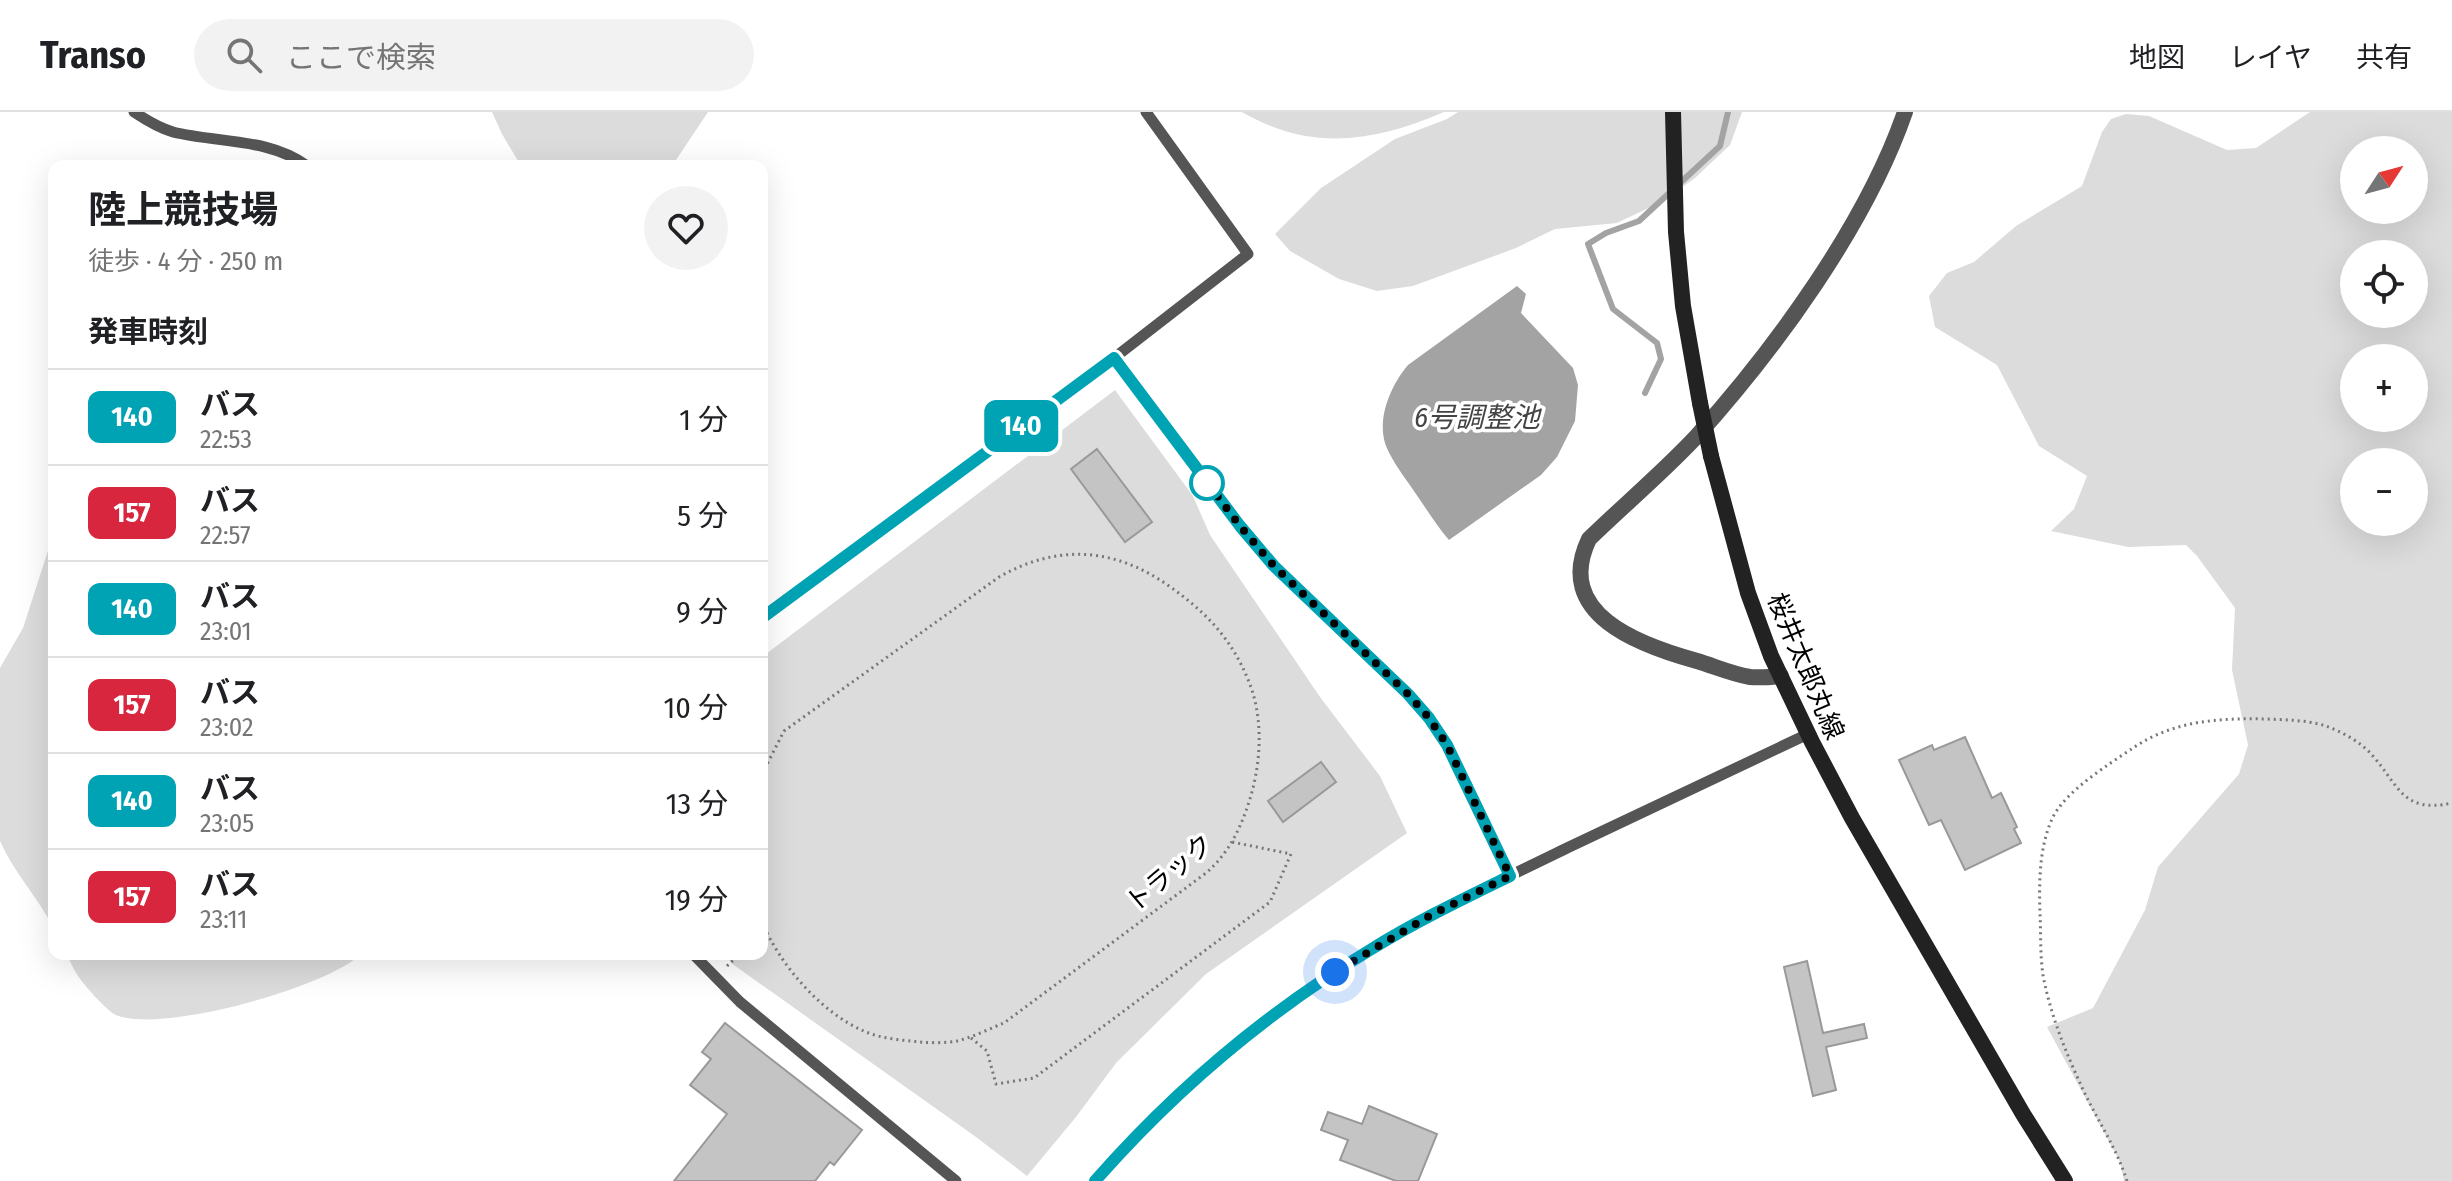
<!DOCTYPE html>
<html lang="ja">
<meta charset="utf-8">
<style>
:root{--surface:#fff;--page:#f2f2f2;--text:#202124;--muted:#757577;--line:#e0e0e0}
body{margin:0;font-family:"Fira Sans Condensed","Noto Sans JP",sans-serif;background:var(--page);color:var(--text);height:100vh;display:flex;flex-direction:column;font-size:30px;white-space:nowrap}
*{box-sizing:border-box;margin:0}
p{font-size:26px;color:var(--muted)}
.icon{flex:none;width:44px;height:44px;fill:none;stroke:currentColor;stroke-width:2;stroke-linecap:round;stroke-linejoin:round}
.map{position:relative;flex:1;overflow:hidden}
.side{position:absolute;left:48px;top:48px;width:720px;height:800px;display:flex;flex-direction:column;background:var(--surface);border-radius:16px;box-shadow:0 8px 32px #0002}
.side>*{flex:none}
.badge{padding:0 16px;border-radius:12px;font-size:28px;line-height:52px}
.needle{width:52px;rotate:54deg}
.controls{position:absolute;left:2340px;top:24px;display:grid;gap:16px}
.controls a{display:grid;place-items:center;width:88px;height:88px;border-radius:50%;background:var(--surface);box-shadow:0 8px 32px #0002;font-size:40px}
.you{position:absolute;width:40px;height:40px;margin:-20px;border:6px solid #fff;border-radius:50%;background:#1a73e8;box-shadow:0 0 0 12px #1a73e833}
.map>.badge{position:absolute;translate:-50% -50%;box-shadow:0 0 0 4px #fff}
h2{padding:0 40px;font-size:30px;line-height:72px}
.round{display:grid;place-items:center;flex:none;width:84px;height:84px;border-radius:42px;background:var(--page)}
.head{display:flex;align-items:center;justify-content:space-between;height:136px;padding:0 40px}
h1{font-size:38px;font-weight:700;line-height:60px}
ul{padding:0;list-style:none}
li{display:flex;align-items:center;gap:24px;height:96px;padding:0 40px;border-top:2px solid var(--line)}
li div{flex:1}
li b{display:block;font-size:30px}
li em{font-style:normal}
li .badge{min-width:88px;font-weight:700;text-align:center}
header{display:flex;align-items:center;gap:48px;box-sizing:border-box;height:112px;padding:0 40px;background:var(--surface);border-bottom:2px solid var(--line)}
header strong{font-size:38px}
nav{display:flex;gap:44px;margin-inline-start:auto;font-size:28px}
.search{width:560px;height:72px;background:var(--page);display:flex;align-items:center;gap:20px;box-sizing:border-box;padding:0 28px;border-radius:44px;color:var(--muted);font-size:30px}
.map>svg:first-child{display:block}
.green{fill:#dcdcdc;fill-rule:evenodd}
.water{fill:#a3a3a3}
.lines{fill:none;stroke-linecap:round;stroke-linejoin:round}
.stream{stroke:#a3a3a3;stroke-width:6}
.building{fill:#c4c4c4;stroke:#999;stroke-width:2}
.path{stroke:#777;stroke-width:3;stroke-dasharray:2 4;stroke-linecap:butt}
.service{stroke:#555;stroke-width:11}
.minor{stroke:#555;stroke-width:16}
.secondary{stroke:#222;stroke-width:16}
.secondary-bridge{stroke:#222;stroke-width:16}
.line-casing{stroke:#fff;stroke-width:18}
.line{stroke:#00a3b4;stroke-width:12}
.walk{stroke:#000;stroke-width:8;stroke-dasharray:0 14.4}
.stop-dot{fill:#fff;stroke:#00a3b4;stroke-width:4}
.labels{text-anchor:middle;stroke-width:7;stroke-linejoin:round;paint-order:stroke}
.street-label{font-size:26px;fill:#000;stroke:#fff}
.water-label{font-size:28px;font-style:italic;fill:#444;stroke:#fff}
</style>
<header>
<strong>Transo</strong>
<div class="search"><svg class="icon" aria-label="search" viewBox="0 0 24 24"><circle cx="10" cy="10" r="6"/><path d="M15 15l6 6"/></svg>ここで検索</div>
<nav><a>地図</a><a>レイヤ</a><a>共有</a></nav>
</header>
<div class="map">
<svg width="2452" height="1069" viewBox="0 0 2452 1069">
<rect width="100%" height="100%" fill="#fff"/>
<!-- green -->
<path class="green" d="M 492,0 L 708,0 L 672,54 L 521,54 L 502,22 Z
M 1242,0 L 1444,0 C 1374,30 1311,40 1242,0 Z
M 1458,0 L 1742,0 L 1730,33 L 1695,66 L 1661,90 L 1617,111 L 1555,117 L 1516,136 L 1413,174 L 1377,179 L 1339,167 L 1290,139 L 1275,122 L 1321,76 L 1395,27 L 1447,7 Z
M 2310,0 L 2452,0 L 2452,1069 L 2124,1069 L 2120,1050 L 2047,915 L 2093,896 L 2145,798 L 2158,755 L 2239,662 L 2248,633 L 2232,558 L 2235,496 L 2197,444 L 2186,433 L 2128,435 L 2051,419 L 2074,397 L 2087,364 L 2039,334 L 1997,253 L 1935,215 L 1929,184 L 1947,161 L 1974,150 L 2016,114 L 2082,74 L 2102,20 L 2111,7 L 2126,2 L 2149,4 L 2227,38 L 2256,36 ZM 2414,38 L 2414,98 L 2354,98 L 2354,38 ZM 2414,142 L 2414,202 L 2354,202 L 2354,142 ZM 2354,246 L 2414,246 L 2414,306 L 2354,306 ZM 2414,350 L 2414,410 L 2354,410 L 2354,350 Z
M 1115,278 L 1193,384 L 1210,423 L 1320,585 L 1380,664 L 1407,721 L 1206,862 L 1116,951 L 1076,1005 L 1027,1064 L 976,1025 L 731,851 L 727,842 L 762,842 L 762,545 Z
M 54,420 L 54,817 C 38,785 14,761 0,729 L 0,556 L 23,516 Z
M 67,842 L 361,842 C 328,875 161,922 116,903 C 108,900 83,872 78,864 C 73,857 70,849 67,842 Z"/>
<!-- water -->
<path class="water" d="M 1517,174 L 1526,182 L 1521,201 L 1573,256 L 1578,273 L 1575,309 L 1557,345 L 1541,363 L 1449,428 C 1437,414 1427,398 1416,382 C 1406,367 1393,351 1386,334 C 1376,307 1391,273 1408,253 Z"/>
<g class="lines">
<!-- stream -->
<path class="stream" d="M 1645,281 L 1661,247 L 1657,231 L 1613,197 L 1588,132 L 1606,121 L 1639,109 L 1720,34 L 1728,0"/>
</g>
<!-- building -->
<path class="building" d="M 1097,337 L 1152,410 L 1125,430 L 1071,357 Z
M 1965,625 L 1992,686 L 2001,681 L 2017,715 L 2014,717 L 2021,731 L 1965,758 L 1941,708 L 1929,713 L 1899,648 L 1932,633 L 1934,638 Z
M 1321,650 L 1336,670 L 1283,710 L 1268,689 Z
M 1807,849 L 1823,921 L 1864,912 L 1867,926 L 1826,935 L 1836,978 L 1813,984 L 1784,855 Z
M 725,911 L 862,1018 L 834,1053 L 830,1050 L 815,1069 L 674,1069 L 727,1002 L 690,973 L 711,947 L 702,940 Z
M 1369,994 L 1437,1022 L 1418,1069 L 1396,1069 L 1340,1048 L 1348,1028 L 1321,1018 L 1328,1000 L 1362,1012 Z"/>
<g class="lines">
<!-- path -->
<path class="path" d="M 762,662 L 784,619 L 999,465 C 1057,432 1114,435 1169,474 C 1206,500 1232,527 1249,570 C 1264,607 1261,653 1249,690 C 1240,718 1228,742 1206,761 L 1004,911 C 989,917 973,925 957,929 C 946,931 932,931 920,930 C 902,928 883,927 866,920 C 822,902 780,853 762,810
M 727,854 L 740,842
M 971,926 L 987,939 L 996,972 L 1034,966 L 1270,790 L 1291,742 L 1232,730
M 2127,1069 C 2116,1034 2095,1005 2080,971 C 2064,936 2050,901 2043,863 C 2040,843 2041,822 2040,802 C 2039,771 2039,736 2052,707 C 2065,679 2108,653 2133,636 C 2174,608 2220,606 2267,607 C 2287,608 2307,608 2326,614 C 2342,620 2361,630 2372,643 C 2399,673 2402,702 2452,691"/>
<!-- service -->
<path class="service" d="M 134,0 C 146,8 159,16 173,20 C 217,31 270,26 307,54
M 1114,246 L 1240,414 L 1274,454 L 1408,582 L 1429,606 L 1447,633 L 1510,764
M 762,506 L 1114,246 L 1248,142 L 1146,0
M 693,842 L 740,890 L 956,1069
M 1095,1069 C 1174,980 1266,901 1367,839 C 1431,800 1500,769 1567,736 C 1647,698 1728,660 1808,622"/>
<!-- minor -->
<path class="minor" d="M 1781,564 C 1771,565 1760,566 1750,565 C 1732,562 1714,554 1697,549 C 1639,533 1553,502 1589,427 C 1624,393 1662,361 1695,326 C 1775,237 1866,113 1905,0"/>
<!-- secondary -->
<path class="secondary" d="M 1673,0 L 1676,120 L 1683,194 L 1700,291
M 1711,344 L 1748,481 L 1771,544 L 1812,630 L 1852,706 L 2023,1002 L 2065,1069"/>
<!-- secondary-bridge -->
<path class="secondary-bridge" d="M 1700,291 L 1711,344"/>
</g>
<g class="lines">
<defs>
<path id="line" d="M 762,506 L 1114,246 L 1240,414 L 1274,454 L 1408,582 L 1429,606 L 1447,633 L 1510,764 C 1463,787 1415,810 1370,838 C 1267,900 1174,979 1095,1069"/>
</defs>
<!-- line casing -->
<use href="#line" class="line-casing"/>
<!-- line -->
<use href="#line" class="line"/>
<!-- walk -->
<path class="walk" d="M 1207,371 L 1204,366 L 1240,414 L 1274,454 L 1408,582 L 1429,606 L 1447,633 L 1510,764 L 1431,803 L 1335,860"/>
</g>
<!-- markers -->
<circle class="stop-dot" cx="1207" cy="371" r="16"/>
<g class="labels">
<!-- street labels -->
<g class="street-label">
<text transform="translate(1806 554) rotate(67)" y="9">桜井太郎丸線</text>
<text transform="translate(1169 761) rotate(-40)" y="9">トラック</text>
</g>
<!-- water labels -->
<g class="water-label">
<text x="1477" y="315">6号調整池</text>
</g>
</g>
</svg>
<div class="controls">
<a><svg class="needle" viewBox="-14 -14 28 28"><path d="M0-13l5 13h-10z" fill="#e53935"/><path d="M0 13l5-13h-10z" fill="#757577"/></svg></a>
<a><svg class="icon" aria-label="locate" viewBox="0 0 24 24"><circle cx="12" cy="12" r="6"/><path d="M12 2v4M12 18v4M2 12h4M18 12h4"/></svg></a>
<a>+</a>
<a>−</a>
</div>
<div class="you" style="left:1335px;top:860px"></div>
<b class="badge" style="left:1021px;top:314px;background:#00a3b4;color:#fff">140</b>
<section class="side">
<div class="head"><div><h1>陸上競技場</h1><p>徒歩 · 4 分 · 250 m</p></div><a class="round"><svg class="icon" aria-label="heart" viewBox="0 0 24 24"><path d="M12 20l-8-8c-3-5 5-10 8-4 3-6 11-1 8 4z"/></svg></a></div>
<h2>発車時刻</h2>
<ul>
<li><span class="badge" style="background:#00a3b4;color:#fff">140</span><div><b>バス</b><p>22:53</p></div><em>1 分</em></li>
<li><span class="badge" style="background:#d7263d;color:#fff">157</span><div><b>バス</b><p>22:57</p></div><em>5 分</em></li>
<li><span class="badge" style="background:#00a3b4;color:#fff">140</span><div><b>バス</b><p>23:01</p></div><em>9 分</em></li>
<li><span class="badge" style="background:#d7263d;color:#fff">157</span><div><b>バス</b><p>23:02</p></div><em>10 分</em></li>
<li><span class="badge" style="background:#00a3b4;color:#fff">140</span><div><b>バス</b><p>23:05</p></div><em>13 分</em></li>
<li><span class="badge" style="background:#d7263d;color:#fff">157</span><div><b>バス</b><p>23:11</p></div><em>19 分</em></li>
</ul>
</section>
</div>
